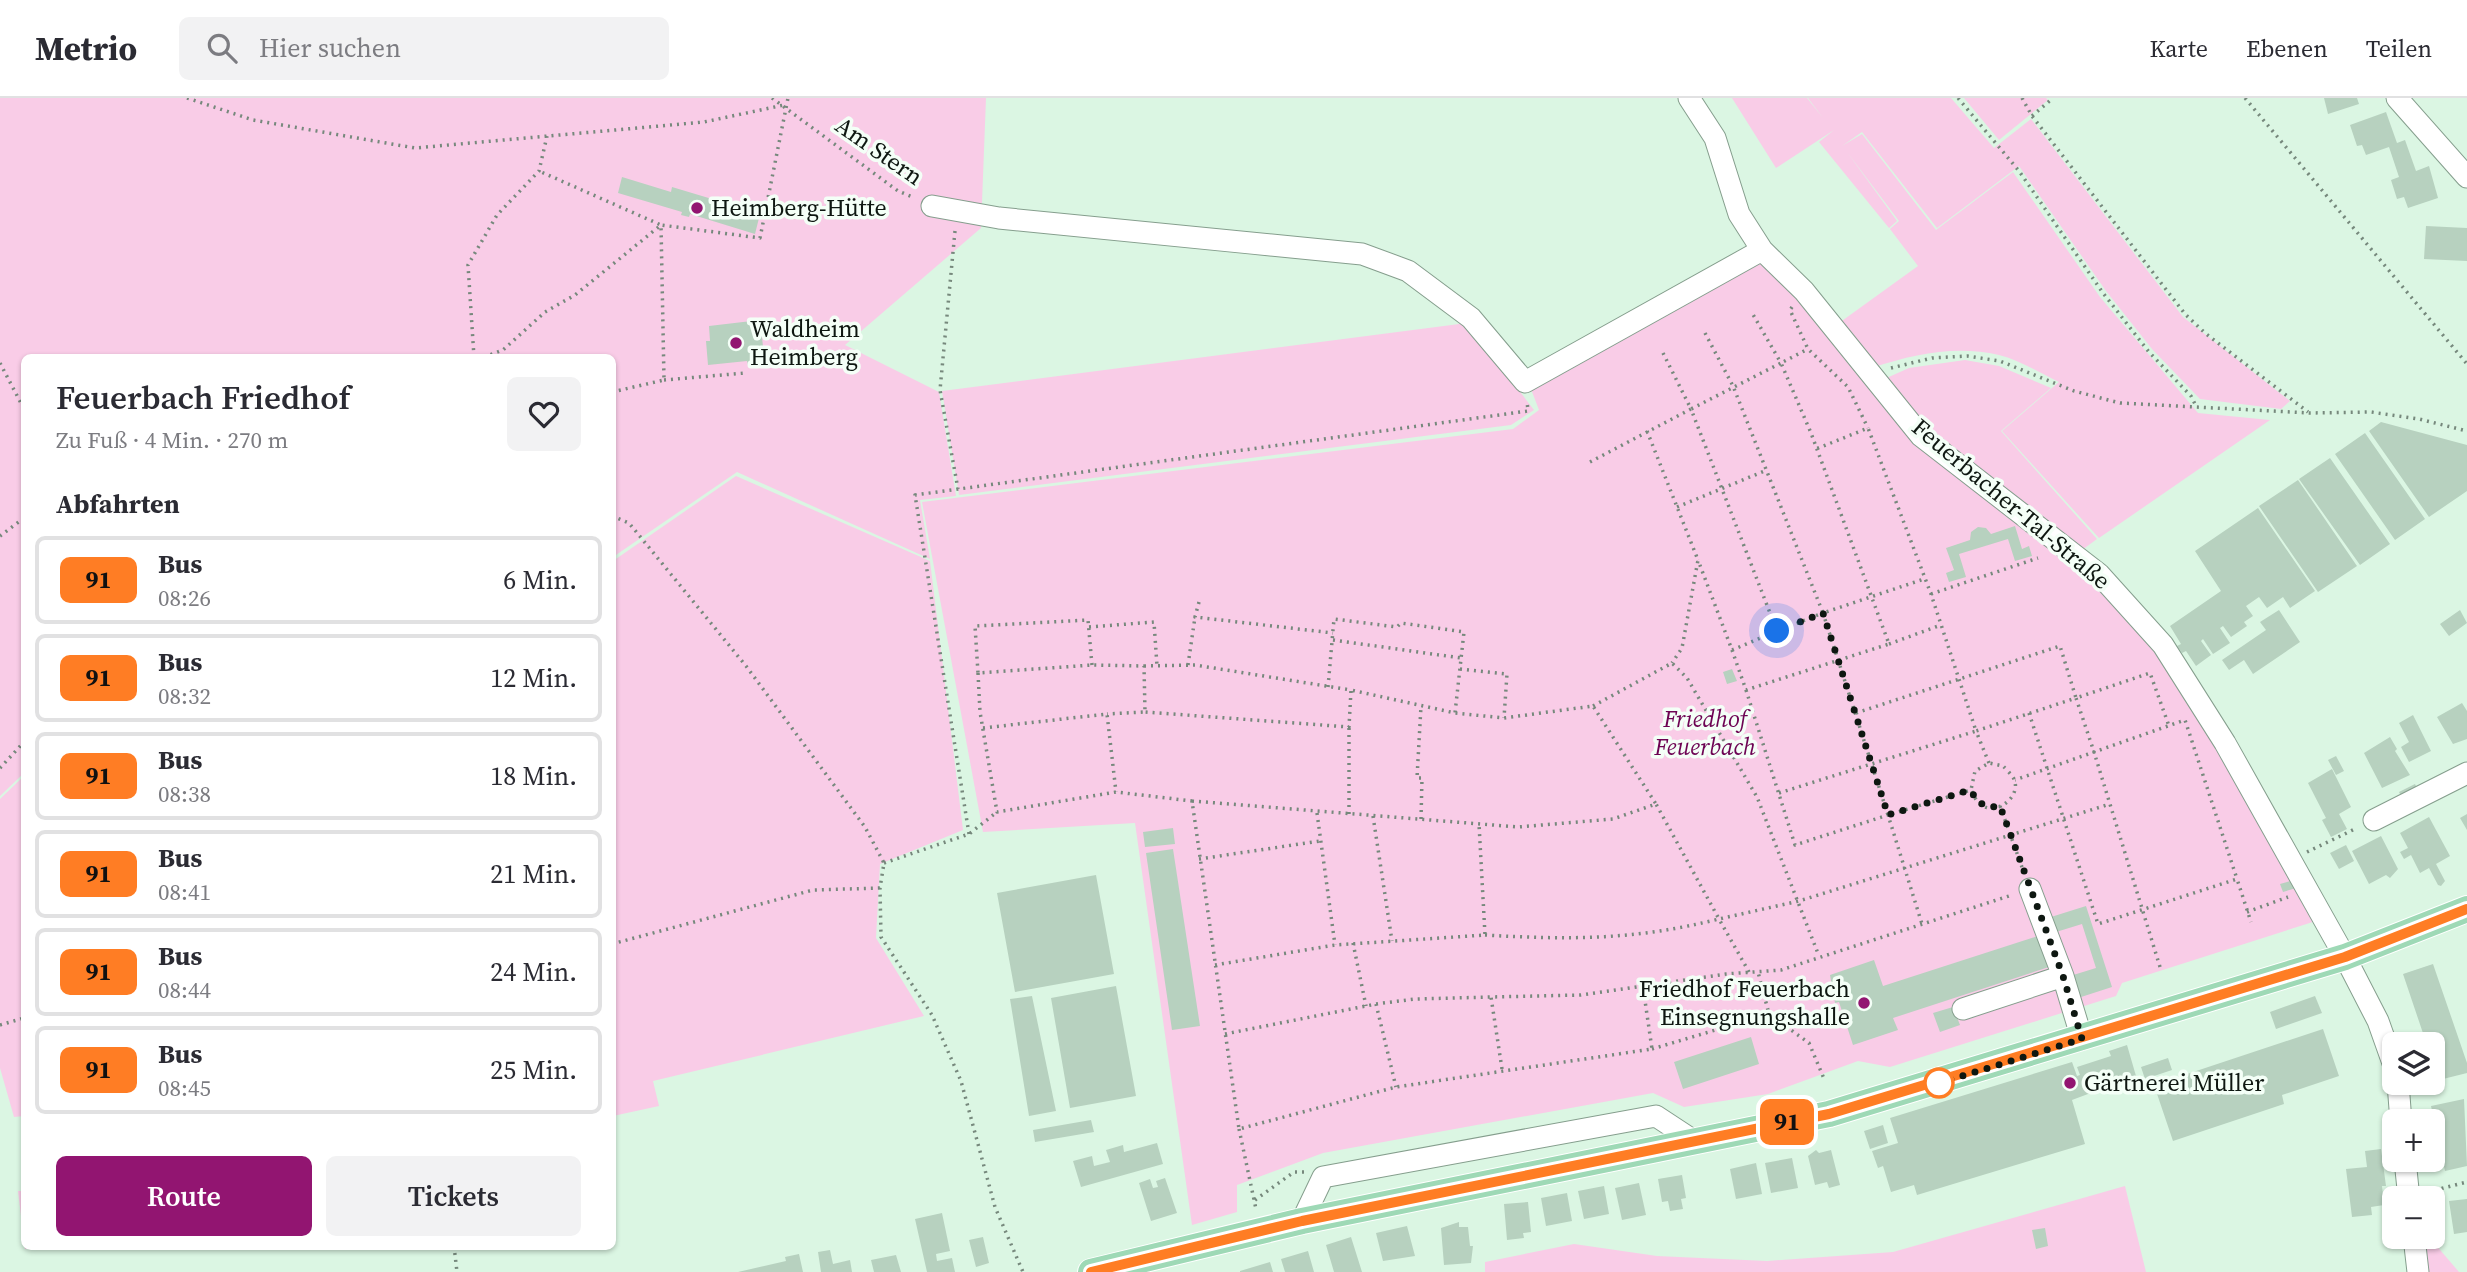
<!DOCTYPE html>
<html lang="de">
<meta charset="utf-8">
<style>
:root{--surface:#fff;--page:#f2f2f3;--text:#2b2b33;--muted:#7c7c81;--line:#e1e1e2;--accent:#921571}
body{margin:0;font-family:"Source Serif 4",serif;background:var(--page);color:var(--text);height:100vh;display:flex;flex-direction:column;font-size:26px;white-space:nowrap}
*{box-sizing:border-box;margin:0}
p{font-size:23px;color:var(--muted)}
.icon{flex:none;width:38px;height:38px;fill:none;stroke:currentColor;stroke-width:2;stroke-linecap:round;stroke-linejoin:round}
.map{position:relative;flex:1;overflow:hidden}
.side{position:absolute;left:21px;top:256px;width:595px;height:896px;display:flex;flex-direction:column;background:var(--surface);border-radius:10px;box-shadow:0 2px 5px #0004}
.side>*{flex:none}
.badge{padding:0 14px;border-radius:10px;font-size:24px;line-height:46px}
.controls{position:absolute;left:2382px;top:934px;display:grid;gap:14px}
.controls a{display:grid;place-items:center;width:63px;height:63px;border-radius:10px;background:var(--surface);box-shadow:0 2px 5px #0004;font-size:35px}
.you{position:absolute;width:35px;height:35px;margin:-18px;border:5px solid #fff;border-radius:50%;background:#1a73e8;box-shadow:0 0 0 10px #1a73e833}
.map>.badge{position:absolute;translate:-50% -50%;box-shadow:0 0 0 4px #fff}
h2{padding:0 35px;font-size:26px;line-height:63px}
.round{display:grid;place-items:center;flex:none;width:74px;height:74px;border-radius:10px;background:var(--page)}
.head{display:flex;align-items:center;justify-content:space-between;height:119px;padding:0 35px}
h1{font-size:33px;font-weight:600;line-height:52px}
.action{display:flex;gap:14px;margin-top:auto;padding:14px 35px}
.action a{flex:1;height:80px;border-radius:10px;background:var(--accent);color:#fff;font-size:28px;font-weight:600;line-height:80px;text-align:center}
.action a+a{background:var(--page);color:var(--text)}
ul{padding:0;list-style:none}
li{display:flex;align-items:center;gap:21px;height:88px;margin:0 14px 10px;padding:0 21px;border:4px solid var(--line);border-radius:10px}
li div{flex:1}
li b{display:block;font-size:26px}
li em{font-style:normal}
li .badge{min-width:77px;font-weight:700;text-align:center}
header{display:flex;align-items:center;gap:42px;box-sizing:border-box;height:98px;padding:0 35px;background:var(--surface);border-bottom:2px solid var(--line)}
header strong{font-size:33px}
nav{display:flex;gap:38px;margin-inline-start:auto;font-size:24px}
.search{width:490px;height:63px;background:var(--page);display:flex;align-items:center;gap:18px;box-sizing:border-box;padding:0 24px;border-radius:10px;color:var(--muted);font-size:26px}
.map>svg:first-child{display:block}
.green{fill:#f9cce7}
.building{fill:#b7d1bf}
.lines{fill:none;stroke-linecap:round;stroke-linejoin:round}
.minor-casing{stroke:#859e8d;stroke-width:23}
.major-casing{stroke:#fff;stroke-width:28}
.path{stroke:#76887c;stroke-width:3.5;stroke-dasharray:2 5;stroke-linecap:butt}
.minor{stroke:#fff;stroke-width:21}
.major{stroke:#9ed9b6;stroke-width:26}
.line-casing{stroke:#fff;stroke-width:16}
.line{stroke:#ff7d24;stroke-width:10}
.walk{stroke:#0e1711;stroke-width:7;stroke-dasharray:0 12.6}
.poi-dot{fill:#921571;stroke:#f4fff7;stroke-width:2.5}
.stop-dot{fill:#fff;stroke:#ff7d24;stroke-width:3.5}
.labels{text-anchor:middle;stroke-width:7;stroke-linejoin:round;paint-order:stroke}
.street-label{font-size:24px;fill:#0e1711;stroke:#f4fff7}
.poi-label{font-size:24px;fill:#0e1711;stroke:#f4fff7;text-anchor:start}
.park-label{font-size:24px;font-style:italic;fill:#6d0353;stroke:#f4fff7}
</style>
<header>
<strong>Metrio</strong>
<div class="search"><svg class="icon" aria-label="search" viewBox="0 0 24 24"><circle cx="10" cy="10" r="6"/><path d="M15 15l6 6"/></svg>Hier suchen</div>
<nav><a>Karte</a><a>Ebenen</a><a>Teilen</a></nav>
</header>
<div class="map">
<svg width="2467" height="1174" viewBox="0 0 2467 1174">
<rect width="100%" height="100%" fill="#dbf6e3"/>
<!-- green -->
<path class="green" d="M 0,0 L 986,0 L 981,130 L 845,247 L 939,294 L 956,398 L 920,402 L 930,461 L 737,374 L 613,459 L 612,259 L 24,259 L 24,675 L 0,698 Z
M 1732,0 L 1807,0 L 1823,20 L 1808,0 L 1951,0 L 1994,50 L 2031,21 L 2183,219 L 2290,303 L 2281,311 L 2200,301 L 2152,251 L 2106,193 L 2019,68 L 1937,130 L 1862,34 L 1842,48 L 1862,36 L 1936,132 L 2013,74 L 2100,199 L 2198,315 L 2270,322 L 2099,440 L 2002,333 L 2059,284 C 2040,275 2019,262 1999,257 C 1956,247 1915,256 1874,269 L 1839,225 L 1918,168 L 1890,131 L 1899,123 L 1847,54 L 1897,123 L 1889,130 L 1819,44 L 1834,32 L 1776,70 Z
M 1964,0 L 2046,0 L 2048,2 L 1999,42 Z
M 1761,158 L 1916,341 L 2091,481 L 2179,572 L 2319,822 L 2122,885 L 2116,898 L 1890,969 L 1858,963 L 1768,996 L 1684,1009 L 1653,995 L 1323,1055 L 1237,1087 L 1237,1114 L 1192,1127 L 1135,725 L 983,734 L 922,404 L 1513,331 L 1539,312 L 1531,291 Z
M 1467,225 L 1534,312 L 1511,327 L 959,397 L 942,293 Z
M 1965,262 L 1999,268 L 2051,290 L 2001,333 L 2097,441 L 2082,452 L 1924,335 L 1882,282 L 1909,270 Z
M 736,378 L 930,463 L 963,732 L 880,766 L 876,840 L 924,918 L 653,983 L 659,1008 L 613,1018 L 613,463 Z
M 24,678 L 24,1018 L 14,1019 L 0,970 L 0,701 Z
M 2125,1088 L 2146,1174 L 1485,1174 L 1485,1164 L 1574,1146 L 1657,1158 L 1767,1163 L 1893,1154 Z
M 18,1093 L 24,1093 L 24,1148 L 285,1148 L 285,1152 L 25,1151 Z
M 2414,1139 L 2429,1139 L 2459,1174 L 2419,1174 Z"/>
<!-- building -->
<path class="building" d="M 2324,0 L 2357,0 L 2359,6 L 2328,16 Z
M 2386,14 L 2397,45 L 2405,42 L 2416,73 L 2429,68 L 2438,100 L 2408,110 L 2404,99 L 2397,101 L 2391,82 L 2399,79 L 2389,49 L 2366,57 L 2362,47 L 2357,48 L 2350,27 Z
M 622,79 L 671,94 L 672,89 L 712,101 L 711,106 L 759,120 L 755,136 L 690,116 L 689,119 L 681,117 L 682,114 L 618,95 Z
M 2426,128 L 2467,130 L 2467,163 L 2424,161 Z
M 760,222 L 765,266 L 748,268 L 747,263 L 708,267 L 706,243 L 710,243 L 709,228 Z
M 2381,324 L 2467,347 L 2467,393 L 2429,419 L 2369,333 Z
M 2365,335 L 2425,421 L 2395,442 L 2335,356 Z
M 2330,360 L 2390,446 L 2360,467 L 2299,381 Z
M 2298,382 L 2357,468 L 2318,494 L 2259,408 Z
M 2258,410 L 2315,493 L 2290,510 L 2283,499 L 2267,510 L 2259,499 L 2246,508 L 2253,518 L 2244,524 L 2247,528 L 2231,539 L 2223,528 L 2220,530 L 2230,545 L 2213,556 L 2203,541 L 2201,543 L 2211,557 L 2196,568 L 2186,553 L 2182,555 L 2177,548 L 2181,546 L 2170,528 L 2221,493 L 2195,453 Z
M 2015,428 L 2022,451 L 2029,448 L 2032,458 L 2015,463 L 2008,441 L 1959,456 L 1966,479 L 1949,484 L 1946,475 L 1954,472 L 1946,450 L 1970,442 L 1971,434 L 1978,429 L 1986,430 L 1991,436 Z
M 2279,512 L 2300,544 L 2253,576 L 2244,562 L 2229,572 L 2222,562 L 2266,532 L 2260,524 Z
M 2460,512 L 2467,525 L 2449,538 L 2440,526 Z
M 1732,571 L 1737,583 L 1727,586 L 1723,574 Z
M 2462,605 L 2467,613 L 2467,641 L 2453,646 L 2437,619 Z
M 2413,617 L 2431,653 L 2409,664 L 2401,649 L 2409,644 L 2399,625 Z
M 2390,639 L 2397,651 L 2395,653 L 2410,677 L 2382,690 L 2364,655 Z
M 2336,658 L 2344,673 L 2336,677 L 2328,662 Z
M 2332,671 L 2351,709 L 2339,716 L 2347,731 L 2331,739 L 2322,722 L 2326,720 L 2308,685 Z
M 2415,686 L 2419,694 L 2403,702 L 2399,694 Z
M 2467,716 L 2467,732 L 2460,720 Z
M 2429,719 L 2450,758 L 2436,766 L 2445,783 L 2441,788 L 2438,787 L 2429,770 L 2420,775 L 2411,757 L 2404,761 L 2400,754 L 2408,750 L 2400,735 Z
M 1173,730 L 1175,746 L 1145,749 L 1143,734 Z
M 2381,738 L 2398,771 L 2390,780 L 2386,777 L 2369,786 L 2352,753 Z
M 2346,747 L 2354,763 L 2339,771 L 2330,755 Z
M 1173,751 L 1200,928 L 1172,932 L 1146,755 Z
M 1096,777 L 1114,876 L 1015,894 L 997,795 Z
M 2294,782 L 2296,790 L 2283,794 L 2280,786 Z
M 2086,808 L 2112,889 L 2078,900 L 2070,878 L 2096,870 L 2082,826 L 2056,834 L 2051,819 Z
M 2038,838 L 2049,869 L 1893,920 L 1898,932 L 1853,947 L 1839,904 L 1835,905 L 1830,877 L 1874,862 L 1883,888 Z
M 2433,866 L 2467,965 L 2467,975 L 2439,982 L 2432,962 L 2432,947 L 2427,947 L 2403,876 Z
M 1116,888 L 1136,998 L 1070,1010 L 1051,900 Z
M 1032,898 L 1056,1013 L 1029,1018 L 1010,901 Z
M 2315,898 L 2322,915 L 2276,931 L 2270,914 Z
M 1953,909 L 1960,927 L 1940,934 L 1933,915 Z
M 2323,931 L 2339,978 L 2282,997 L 2284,1006 L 2173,1043 L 2154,987 Z
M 1751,939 L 1759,966 L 1683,991 L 1674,964 Z
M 2127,947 L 2136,978 L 2072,1002 L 2085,1046 L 1917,1097 L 1914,1087 L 1891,1094 L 1883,1068 L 1878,1070 L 1872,1053 L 1898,1045 L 1890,1020 L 2072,964 L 2077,978 L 2080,977 L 2077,969 L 2111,958 L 2109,953 Z
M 2168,960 L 2172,972 L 2145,981 L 2141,969 Z
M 2464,1001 L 2467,1068 L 2445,1073 L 2431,1008 Z
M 1091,1022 L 1094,1034 L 1035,1044 L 1033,1032 Z
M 1883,1027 L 1888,1045 L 1870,1051 L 1864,1033 Z
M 1157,1045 L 1163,1066 L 1081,1089 L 1073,1063 L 1092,1058 L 1094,1068 L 1110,1064 L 1106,1052 L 1123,1047 L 1124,1054 Z
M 2381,1051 L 2386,1088 L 2382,1088 L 2384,1107 L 2371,1109 L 2372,1117 L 2352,1119 L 2346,1071 L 2367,1069 L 2365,1053 Z
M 1816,1052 L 1819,1055 L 1831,1052 L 1840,1087 L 1829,1090 L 1827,1084 L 1815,1087 L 1808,1058 Z
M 1792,1060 L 1798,1090 L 1771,1095 L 1765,1065 Z
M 1756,1065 L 1762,1096 L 1736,1101 L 1730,1071 Z
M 1682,1077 L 1686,1100 L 1681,1101 L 1683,1111 L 1670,1113 L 1668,1103 L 1662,1104 L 1658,1081 Z
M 1165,1080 L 1177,1115 L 1151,1123 L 1139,1085 L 1150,1081 L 1153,1090 L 1158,1089 L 1156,1083 Z
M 1639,1085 L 1646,1117 L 1622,1122 L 1615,1090 Z
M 1604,1088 L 1609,1116 L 1584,1121 L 1578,1093 Z
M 1567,1095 L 1572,1123 L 1546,1128 L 1541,1100 Z
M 2467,1101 L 2467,1134 L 2454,1136 L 2449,1103 Z
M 1528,1104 L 1531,1134 L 1523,1135 L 1524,1140 L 1507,1142 L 1504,1106 Z
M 942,1115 L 950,1153 L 936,1156 L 937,1163 L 952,1160 L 955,1174 L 927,1174 L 915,1121 Z
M 1459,1124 L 1459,1129 L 1468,1129 L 1470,1148 L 1473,1148 L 1471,1165 L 1444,1167 L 1441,1130 Z
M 1407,1128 L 1415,1158 L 1383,1163 L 1376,1135 Z
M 2045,1130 L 2048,1148 L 2036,1151 L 2032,1132 Z
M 983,1139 L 989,1165 L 976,1169 L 969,1142 Z
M 1351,1139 L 1362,1174 L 1334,1174 L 1326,1147 Z
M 830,1152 L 833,1166 L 850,1162 L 852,1174 L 821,1174 L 818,1154 Z
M 1308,1153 L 1314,1174 L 1285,1174 L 1281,1161 Z
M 799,1156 L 803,1174 L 738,1174 L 786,1163 L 785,1159 Z
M 896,1157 L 901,1174 L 874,1174 L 871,1162 Z
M 1270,1164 L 1273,1174 L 1240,1174 L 1240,1173 Z"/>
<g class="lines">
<defs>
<path id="minor" d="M 1689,0 L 1715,40 L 1739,116 L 1762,152 L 1804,193 L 1921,338 L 2099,476 L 2163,547 L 2225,645 L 2345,859 L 2378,923 L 2394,968
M 2397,0 L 2467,79
M 932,108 L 999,120 L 1362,156 L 1408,173 L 1471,220 L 1525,284 L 1762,152
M 2374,722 L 2467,675
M 2030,791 L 2063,878
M 1963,911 L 2063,878 L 2082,941
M 2398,985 L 2401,1024
M 2405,1062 L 2409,1101
M 1302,1123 L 1323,1079 L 1656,1018 L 1694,1043
M 2414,1139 L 2418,1174"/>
<path id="major" d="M 1091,1174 L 1302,1123 L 1829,1016 L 2345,859 L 2467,811"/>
</defs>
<!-- minor casing -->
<use href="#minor" class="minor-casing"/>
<!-- major casing -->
<use href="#major" class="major-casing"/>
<!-- path -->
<path class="path" d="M 187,0 L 253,22 L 415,50 L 704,24 L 784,7
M 772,0 L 898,93 L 915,100
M 1958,0 L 2019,73 L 2103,195 L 2149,254 L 2191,298 L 2196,308
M 2022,0 L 2032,18 L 2185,216 L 2205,235 L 2308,314
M 2245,0 L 2467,266
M 2032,18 L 2053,0
M 955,133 L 940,292 L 958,391
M 1792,209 L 1790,212 L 1808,251 L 1848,289 L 1868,330
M 1705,235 L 1733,288 L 1823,515 L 1924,481
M 1663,255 L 1691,311 L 1781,265 L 1751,213
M 474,259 L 468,167 L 497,117 L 539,73 L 547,38
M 484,259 L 503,252 L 545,214 L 575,197 L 661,127 L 539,73
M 0,265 L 24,311
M 1891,270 L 1932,260 L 1967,258 L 2000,263 L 2074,293 L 2120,305 L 2310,315 L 2371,314 L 2419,321 L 2467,333
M 664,282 L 745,275
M 612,294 L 664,282 L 661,127 L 760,140 L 788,0
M 1647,333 L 1698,462 L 1682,550 L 1672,565
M 1590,364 L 1691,311 L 1777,533 L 1732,552 L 1698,462
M 1677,409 L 1767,372
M 612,418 L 629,425 L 746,568 L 865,729 L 884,765 L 880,790 L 881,839 L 932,917 L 961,983 L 995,1109 L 1023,1174
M 0,438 L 24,420
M 1931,496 L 2038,460
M 1199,504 L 1195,519 L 1333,535
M 1089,529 L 1154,524 L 1157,568
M 1777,533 L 1823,515 L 1888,717 L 1971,692 C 1973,696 1976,703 1980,706 C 1995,719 2022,699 2014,681 C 2011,676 2006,671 2003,668 L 1989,665 L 1975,673 L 1971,692
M 1333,542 L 1461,560
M 1889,546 L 1941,527
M 1732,552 L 1746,592 L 1889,546 L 1811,335 L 1781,265 L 1808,251
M 1092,567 L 1088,522 L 975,528 L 978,575 L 1092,567 L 1144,568 L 1145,614 L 1107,616
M 1188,567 L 1195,519
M 1144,568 L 1195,567 L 1351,592 L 1349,629 L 1145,614
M 1460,571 L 1507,576 L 1504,620
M 978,575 L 980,614 L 997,714 L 1116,694 L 1192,703 L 1239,1031 L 1396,989 L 1652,951 L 1643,889
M 1328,589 L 1334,521 L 1397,529 L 1401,525 L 1464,534 L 1455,615
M 1746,592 L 1795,747 L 1888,717 L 1922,826
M 1593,608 L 1672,565 L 1687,580 L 1757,699 L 1819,858
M 1856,615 L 2060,548 L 2076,600 L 2150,575 L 2169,628
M 2029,615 L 2098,826 L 2237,781 L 2251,824
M 983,630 L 1107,616 L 1116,694
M 1989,665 L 1976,633 L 2076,600 L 2094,654 L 2015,682
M 0,670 L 24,644
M 1779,695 L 1976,633 L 1931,496 L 1868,330 L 1816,351
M 1192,703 L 1518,729 L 1613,721 L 1656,706 L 1593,608 L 1504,620 L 1455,615 L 1351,592
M 2000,708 L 2023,772
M 1317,715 L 1335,847
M 1349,716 L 1349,629
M 1373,718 L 1392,843
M 1421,721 L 1422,680 L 1417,680 L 1421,608
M 969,736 L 915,397 L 1528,313 L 1527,303
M 2307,754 L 2357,730
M 1199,761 L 1320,743
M 884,765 L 969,736 L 997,714
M 2247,814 L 2288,799
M 1485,837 C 1571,842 1635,842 1719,821 L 1656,706
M 1353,845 L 1366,908
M 612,846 L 813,792 L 880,790
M 1215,867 L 1335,847 L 1485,837 L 1479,726
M 2160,869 L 2094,654 L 2185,622 L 2237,781
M 1749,874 L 1719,821 L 1799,803 L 2110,706
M 1376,906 L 1396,989
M 1769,916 L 1809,945 L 1825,983
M 0,927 L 24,920
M 1225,936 L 1376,906 L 1415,901 L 1491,899
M 1652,951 L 1769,916 L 1758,874
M 1502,971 L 1491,899 L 1581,897 L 1726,876 L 1781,872 L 2012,797
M 1239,1031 L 1256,1111
M 2428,1094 L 2467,1084
M 1255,1102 L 1294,1074 L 1304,1074
M 454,1148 L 457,1174"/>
<!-- minor -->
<use href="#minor" class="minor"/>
<!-- major -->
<use href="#major" class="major"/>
</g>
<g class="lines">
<defs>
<path id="line" d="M 1091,1174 L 1302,1123 L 1829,1016 L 2345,859 L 2467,811"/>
</defs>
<!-- line casing -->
<use href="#line" class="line-casing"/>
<!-- line -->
<use href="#line" class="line"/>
<!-- walk -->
<path class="walk" d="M 1777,533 L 1823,515 L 1888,717 L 1970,692 C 1979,705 1984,711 2000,708 L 2063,878 L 2082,941 L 1930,988 L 1939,985"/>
</g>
<!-- markers -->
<g class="poi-dot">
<circle cx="697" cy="110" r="7"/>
<circle cx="736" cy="245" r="7"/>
<circle cx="1864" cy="905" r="7"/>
<circle cx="2070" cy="985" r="7"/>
</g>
<circle class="stop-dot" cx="1939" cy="985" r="14"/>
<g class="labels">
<!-- street labels -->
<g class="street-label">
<text transform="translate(879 53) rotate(35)" y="8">Am Stern</text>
<text transform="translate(2011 406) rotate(40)" y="8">Feuerbacher-Tal-Straße</text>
</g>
<!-- poi labels -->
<g class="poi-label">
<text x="711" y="118">Heimberg-Hütte</text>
<text x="750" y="239">Waldheim<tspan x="750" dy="28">Heimberg</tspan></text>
<text x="1850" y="899" text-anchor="end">Friedhof Feuerbach<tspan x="1850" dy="28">Einsegnungshalle</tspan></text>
<text x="2084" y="993">Gärtnerei Müller</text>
</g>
<!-- park labels -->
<g class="park-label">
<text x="1705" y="629">Friedhof<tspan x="1705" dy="28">Feuerbach</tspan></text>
</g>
</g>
</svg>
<div class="controls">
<a><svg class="icon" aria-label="layers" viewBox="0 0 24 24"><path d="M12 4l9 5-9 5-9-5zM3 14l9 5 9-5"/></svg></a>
<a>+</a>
<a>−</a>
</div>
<div class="you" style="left:1777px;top:533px"></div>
<b class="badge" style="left:1787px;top:1024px;background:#ff7d24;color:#111">91</b>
<section class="side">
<div class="head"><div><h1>Feuerbach Friedhof</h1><p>Zu Fuß · 4 Min. · 270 m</p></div><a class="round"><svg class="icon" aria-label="heart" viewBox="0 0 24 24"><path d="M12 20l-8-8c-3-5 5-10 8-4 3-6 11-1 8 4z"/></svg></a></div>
<h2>Abfahrten</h2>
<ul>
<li><span class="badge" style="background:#ff7d24;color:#111">91</span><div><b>Bus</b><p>08:26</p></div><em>6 Min.</em></li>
<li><span class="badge" style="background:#ff7d24;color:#111">91</span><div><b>Bus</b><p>08:32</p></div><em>12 Min.</em></li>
<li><span class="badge" style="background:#ff7d24;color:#111">91</span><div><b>Bus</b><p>08:38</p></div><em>18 Min.</em></li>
<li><span class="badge" style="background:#ff7d24;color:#111">91</span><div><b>Bus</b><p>08:41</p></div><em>21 Min.</em></li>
<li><span class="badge" style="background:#ff7d24;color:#111">91</span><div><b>Bus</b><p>08:44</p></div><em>24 Min.</em></li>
<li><span class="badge" style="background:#ff7d24;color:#111">91</span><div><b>Bus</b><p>08:45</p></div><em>25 Min.</em></li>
</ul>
<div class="action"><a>Route</a><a>Tickets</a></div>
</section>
</div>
